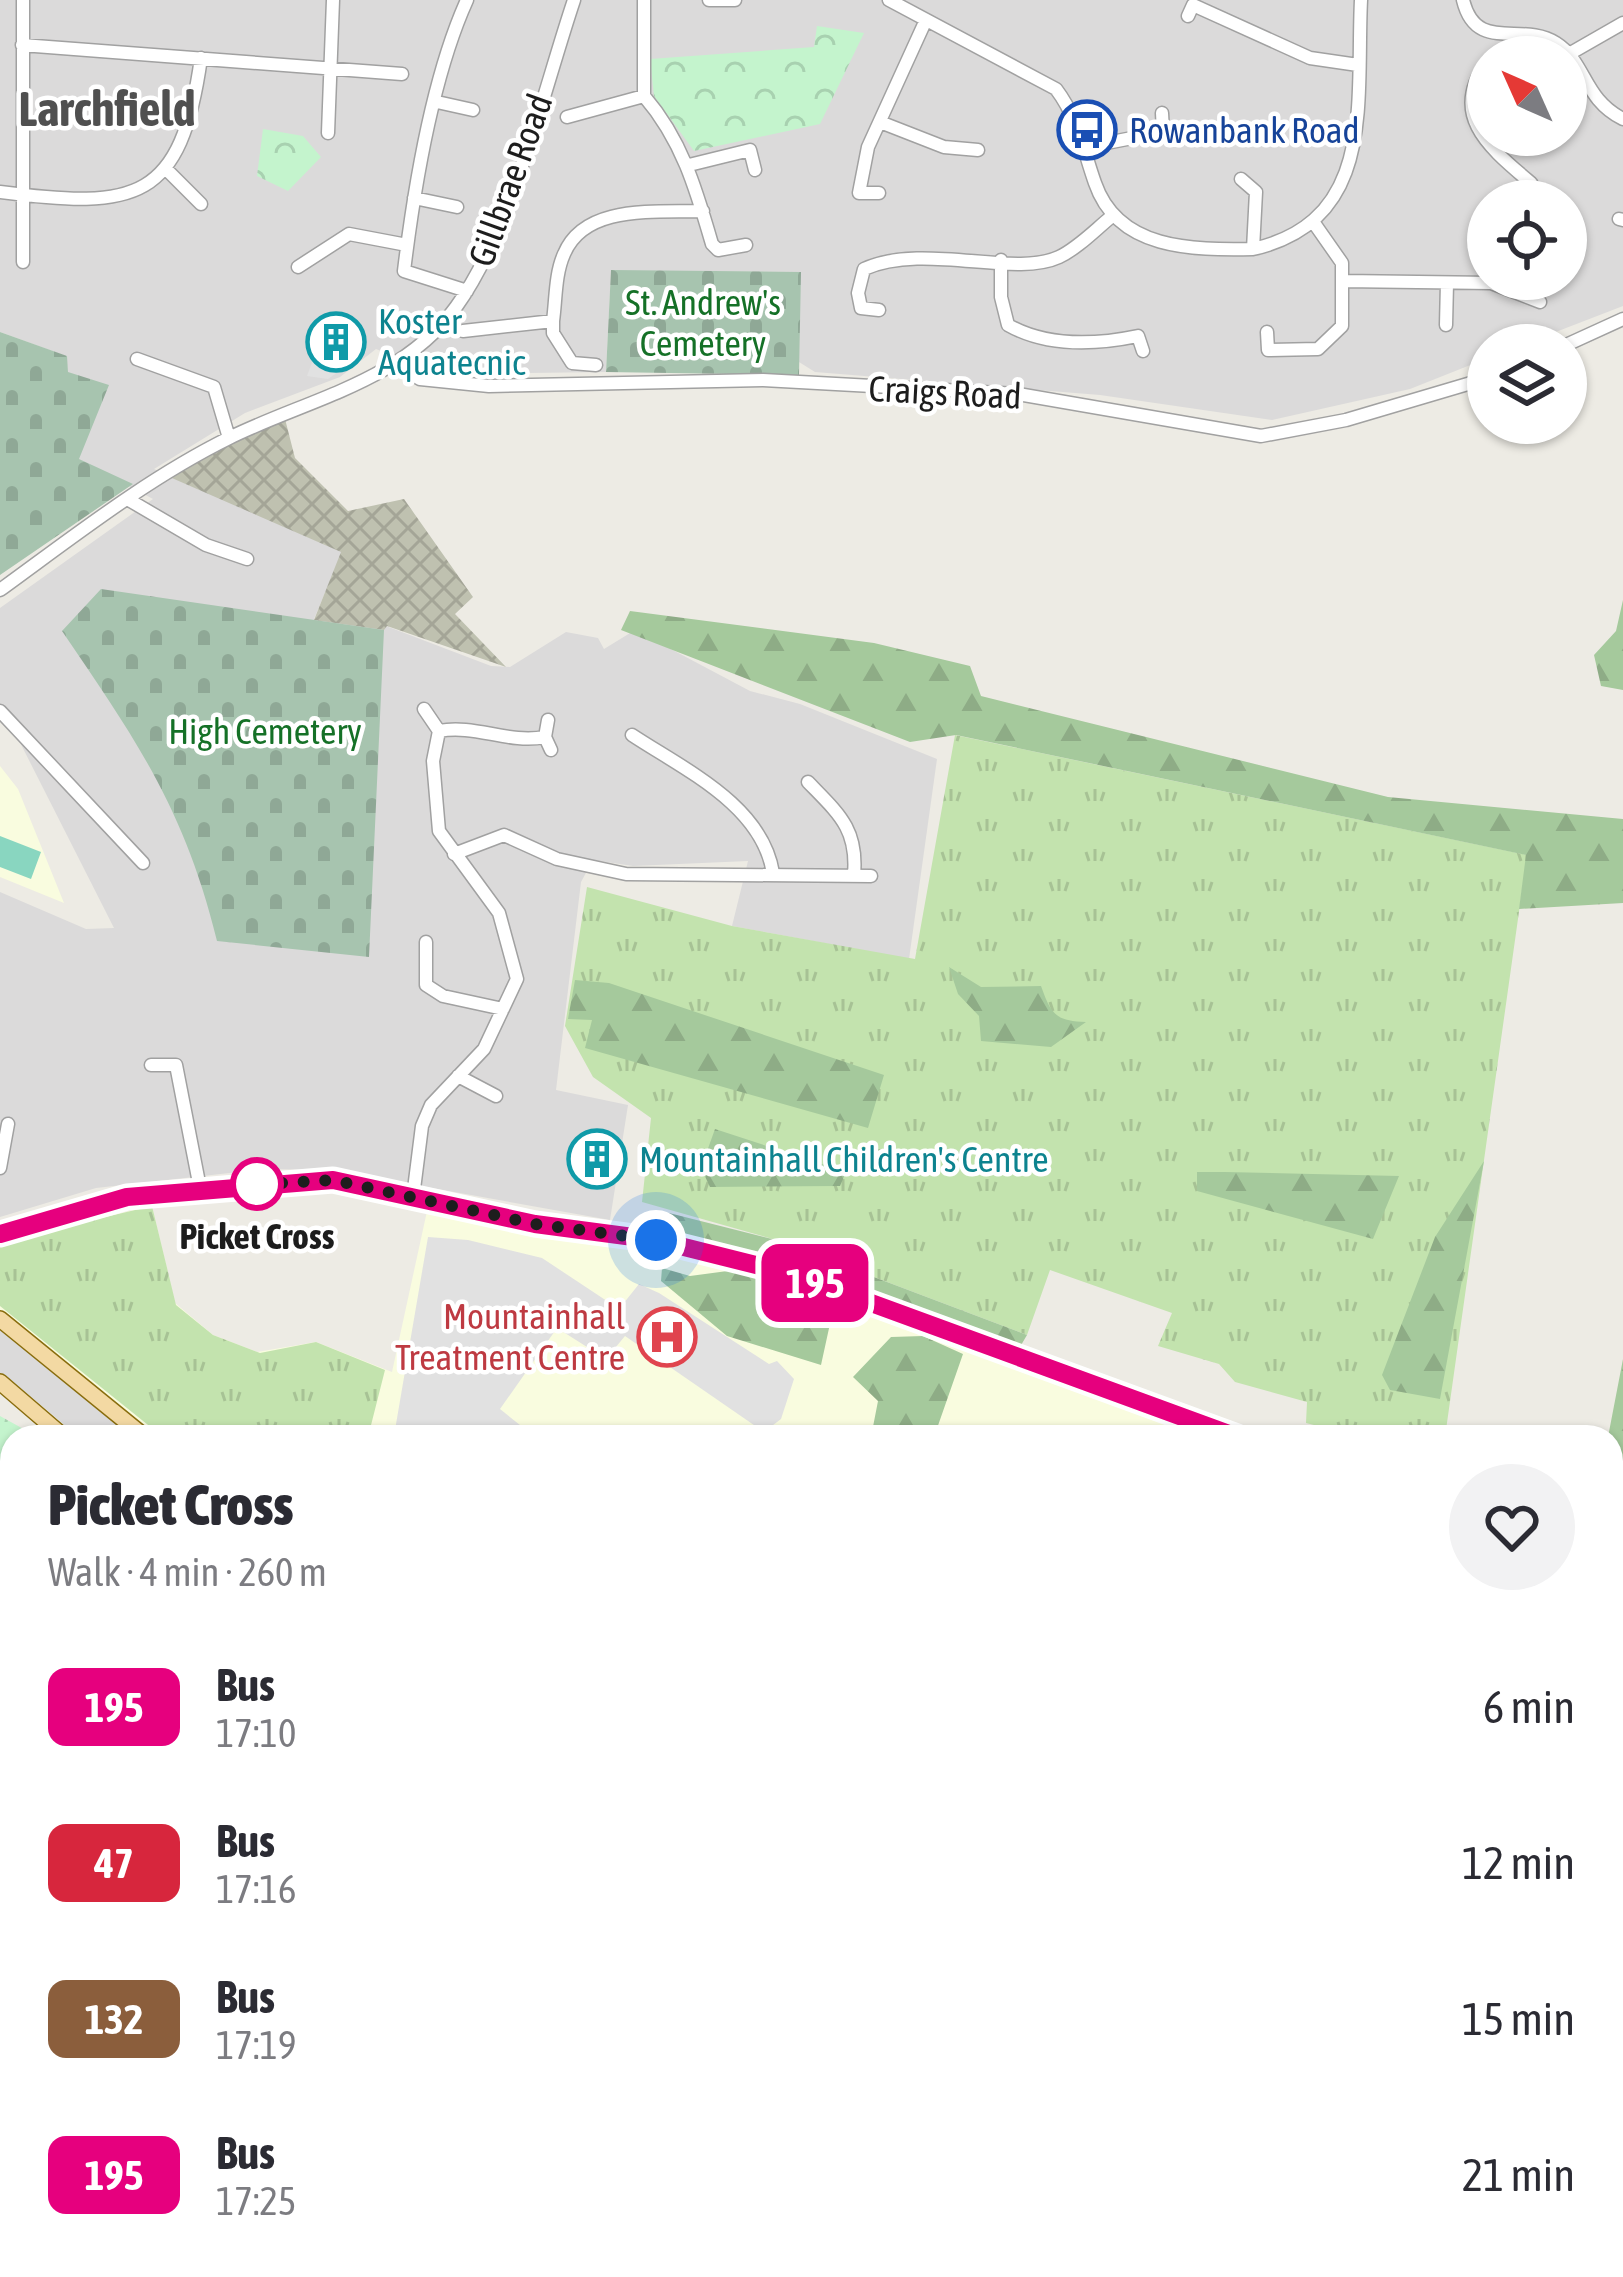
<!DOCTYPE html>
<meta charset="utf-8">
<style>
:root{--surface:#fff;--page:#f2f2f3;--text:#2b2b33;--muted:#7c7c81}
body{margin:0;font-family:"Asap Condensed",sans-serif;background:var(--page);color:var(--text);height:100vh;display:flex;flex-direction:column;font-size:45px;white-space:nowrap}
*{box-sizing:border-box;margin:0}
p{font-size:39px;color:var(--muted)}
.icon{flex:none;width:66px;height:66px;fill:none;stroke:currentColor;stroke-width:2;stroke-linecap:round;stroke-linejoin:round}
.map{position:relative;flex:1;overflow:hidden}
.side{position:absolute;left:0px;top:1425px;width:1623px;height:852px;display:flex;flex-direction:column;background:var(--surface);border-radius:36px 36px 0 0;box-shadow:0 3px 9px #0004}
.side>*{flex:none}
.badge{padding:0 24px;border-radius:18px;font-size:42px;line-height:78px}
.needle{width:78px;rotate:315deg}
.buttons{position:absolute;left:1467px;top:36px;display:grid;gap:24px}
.buttons a{display:grid;place-items:center;width:120px;height:120px;border-radius:50%;background:var(--surface);box-shadow:0 3px 9px #0004;font-size:60px}
.you{position:absolute;width:60px;height:60px;margin:-30px;border:9px solid #fff;border-radius:50%;background:#1a73e8;box-shadow:0 0 0 18px #1a73e833}
.map>.badge{position:absolute;translate:-50% -50%;box-shadow:0 0 0 6px #fff}
.round{display:grid;place-items:center;flex:none;width:126px;height:126px;border-radius:63px;background:var(--page)}
.summary{display:flex;align-items:center;justify-content:space-between;height:204px;padding:0 48px}
h1{font-size:57px;font-weight:800;line-height:90px}
ul{padding:0;list-style:none}
li{display:flex;align-items:center;gap:36px;height:156px;padding:0 48px}
li div{flex:1}
li b{display:block;font-size:45px}
li em{font-style:normal}
li .badge{min-width:132px;font-weight:700;text-align:center}
.map>svg:first-child{display:block}
.residential{fill:#dbdada;fill-rule:evenodd}
.education{fill:#f9fcdf}
.construction{fill:url(#construction-cross-hatch)}
.grass{fill:url(#grass-tufts)}
.forest{fill:url(#forest-firs)}
.cemetery{fill:url(#cemetery-stones)}
.park{fill:url(#park-crowns)}
.pitch{fill:#89d6c0}
.parking{fill:#e1e1e1}
.water{fill:#a8c8d7}
.lines{fill:none;stroke-linecap:round;stroke-linejoin:round}
.minor-casing{stroke:#a1a1a1;stroke-width:15}
.major-casing{stroke:#896d0d;stroke-width:18}
.minor{stroke:#fff;stroke-width:12}
.major{stroke:#f3d9a3;stroke-width:15}
.line-casing{stroke:#fff;stroke-width:27}
.line{stroke:#e6007e;stroke-width:18}
.walk{stroke:#1d1d1d;stroke-width:12;stroke-dasharray:0 21.6}
.stop-dot{fill:#fff;stroke:#e6007e;stroke-width:6}
.labels{text-anchor:middle;stroke-width:9;stroke-linejoin:round;paint-order:stroke}
.transit-label{font-size:36px;fill:#164399;stroke:#fff;text-anchor:start}
.street-label{font-size:36px;fill:#1d1d1d;stroke:#fff}
.park-label{font-size:36px;fill:#157127;stroke:#fff}
.culture-label{font-size:36px;fill:#0d838f;stroke:#fff;text-anchor:start}
.stop-label{font-size:36px;font-weight:bold;fill:#1d1d1d;stroke:#fff}
.health-label{font-size:36px;fill:#be3a42;stroke:#fff;text-anchor:end}
.district-label{font-size:48px;font-weight:bold;fill:#505050;stroke:#fff}
</style>
<div class="map">
<svg width="1623" height="2277" viewBox="0 0 1623 2277">
<defs>
<pattern id="construction-cross-hatch" width="8" height="8" patternUnits="userSpaceOnUse" patternTransform="scale(3)"><rect width="8" height="8" fill="#bfc1b0"/><path d="M0 0l8 8M0 8l8-8" fill="none" stroke="#a4a597"/></pattern>
<pattern id="grass-tufts" width="24" height="20" patternUnits="userSpaceOnUse" patternTransform="scale(3)"><rect width="24" height="20" fill="#c3e3ae"/><path d="M3 7l-1-3M5 7V3M7 7l1-3M15 17l-1-3M17 17v-4M19 17l1-3" fill="none" stroke="#a7c295"/></pattern>
<pattern id="forest-firs" width="22" height="20" patternUnits="userSpaceOnUse" patternTransform="scale(3)"><rect width="22" height="20" fill="#a5c99c"/><path d="M5 1l3.5 6h-7zM16 11l3.5 6h-7z" fill="#8eac86"/></pattern>
<pattern id="cemetery-stones" width="16" height="16" patternUnits="userSpaceOnUse" patternTransform="scale(3)"><rect width="16" height="16" fill="#a7c4af"/><path d="M2 7V4a2 2 0 0 1 4 0v3zM10 15v-3a2 2 0 0 1 4 0v3z" fill="#8fa896"/></pattern>
<pattern id="park-crowns" width="20" height="18" patternUnits="userSpaceOnUse" patternTransform="scale(3)"><rect width="20" height="18" fill="#c4f4cd"/><path d="M2 6a3 3 0 1 1 6 0M12 15a3 3 0 1 1 6 0" fill="none" stroke="#a8d1b0"/></pattern>
</defs>
<rect width="100%" height="100%" fill="#edebe4"/>
<!-- residential -->
<path class="residential" d="M 0,0 L 1623,0 L 1623,306 L 1522,345 L 1488,345 L 1488,358 L 1410,389 L 1272,420 L 1100,395 L 815,372 L 799,362 L 800,272 L 611,271 L 606,372 L 440,374 L 376,349 L 340,377 L 245,413 L 154,469 L 342,552 L 314,619 L 386,626 L 491,666 L 510,667 L 566,632 L 598,638 L 604,649 L 635,630 L 750,691 L 800,704 L 937,759 L 909,959 L 732,926 L 748,861 L 633,866 L 593,860 L 581,882 L 556,1090 L 628,1105 L 610,1220 L 332,1170 L 265,1169 L 96,1188 L 0,1217 L 0,892 L 86,929 L 114,928 L 0,703 L 0,608 L 153,499 L 78,459 L 66,356 L 0,332 ZM 1488,57 L 1566,57 L 1566,135 L 1488,135 ZM 1488,201 L 1566,201 L 1566,279 L 1488,279 Z
M 0,1329 L 86,1398 L 131,1437 L 79,1437 L 10,1379 L 0,1387 Z
M 12,1788 L 12,1894 L 0,1916 L 0,1803 Z
M 439,2265 L 708,2265 L 705,2277 L 448,2277 Z
M 1561,2265 L 1606,2265 L 1603,2277 L 1554,2277 Z"/>
<!-- education -->
<path class="education" d="M 0,766 L 18,789 L 64,903 L 0,877 Z
M 429,1202 L 683,1252 L 774,1277 L 874,1315 L 1002,1354 L 1078,1389 L 1214,1437 L 150,1437 L 0,1319 L 0,1240 L 152,1206 L 175,1303 L 213,1335 L 257,1352 L 316,1342 L 392,1372 Z
M 1611,1570 L 1623,1571 L 1623,2277 L 1603,2277 L 1611,2265 Z"/>
<!-- construction -->
<path class="construction" d="M 284,415 L 295,458 L 348,511 L 404,499 L 473,597 L 455,614 L 506,667 L 387,626 L 384,630 L 314,620 L 341,552 L 165,475 Z"/>
<!-- grass -->
<path class="grass" d="M 955,735 L 1527,855 L 1445,1437 L 1361,1437 L 1306,1423 L 1307,1402 L 1235,1382 L 1219,1364 L 1158,1346 L 1172,1313 L 1050,1270 L 1027,1335 L 776,1240 L 642,1202 L 651,1118 L 593,1077 L 565,1026 L 587,887 L 732,926 L 915,959 Z
M 152,1206 L 176,1305 L 213,1335 L 260,1353 L 316,1342 L 385,1370 L 368,1437 L 163,1437 L 0,1306 L 0,1242 Z
M 1611,1711 L 1623,1715 L 1623,1895 L 1611,1890 Z
M 708,2265 L 999,2265 L 1012,2277 L 705,2277 Z
M 1045,2265 L 1334,2265 L 1340,2277 L 1045,2277 Z"/>
<!-- forest -->
<path class="forest" d="M 1623,600 L 1623,690 L 1601,686 L 1594,655 L 1616,631 Z
M 630,611 L 874,643 L 970,666 L 981,696 L 1388,797 L 1623,819 L 1623,903 L 1519,909 L 1526,855 L 956,735 L 910,742 L 621,630 Z
M 949,967 L 981,987 L 1041,986 C 1051,1014 1055,1021 1086,1022 L 1051,1047 L 981,1041 L 979,1016 L 958,994 Z
M 575,980 L 609,983 L 884,1075 L 868,1128 L 585,1048 L 592,1020 L 568,1019 Z
M 715,1129 L 846,1172 L 840,1186 L 710,1187 L 701,1168 Z
M 1484,1161 L 1440,1399 L 1390,1390 L 1382,1375 L 1435,1237 Z
M 1197,1172 L 1225,1172 L 1399,1176 L 1373,1239 L 1197,1191 Z
M 665,1212 L 776,1240 L 1027,1335 L 1017,1352 L 776,1262 L 653,1235 Z
M 662,1268 L 690,1276 L 750,1268 L 833,1310 L 821,1365 L 727,1336 L 661,1281 Z
M 923,1336 L 963,1354 L 934,1437 L 871,1437 L 878,1401 L 853,1377 L 891,1337 Z
M 1623,1359 L 1623,1501 L 1611,1515 L 1608,1437 Z"/>
<!-- cemetery -->
<path class="cemetery" d="M 611,270 L 801,272 L 799,375 L 606,372 Z
M 0,332 L 67,356 L 68,372 L 109,385 L 79,459 L 133,484 L 0,575 Z
M 101,589 L 384,630 L 369,957 L 217,941 C 185,810 137,741 62,631 Z
M 0,1615 L 12,1618 L 12,1740 L 0,1768 Z"/>
<!-- park -->
<path class="park" d="M 817,26 L 864,33 L 820,124 L 694,151 L 654,96 L 650,59 L 814,47 Z
M 263,129 L 303,136 L 321,157 L 288,191 L 257,176 Z
M 0,1416 L 38,1437 L 12,1437 L 12,1492 L 0,1488 Z
M 1611,2036 L 1623,2040 L 1623,2120 L 1611,2171 Z
M 223,2265 L 427,2265 L 436,2277 L 221,2277 Z"/>
<!-- pitch -->
<path class="pitch" d="M 0,836 L 41,852 L 31,879 L 0,867 Z
M 269,2265 L 372,2265 L 380,2277 L 277,2277 Z"/>
<!-- parking -->
<path class="parking" d="M 358,340 L 366,352 L 328,379 L 307,376 L 316,352 L 348,360 Z
M 428,1237 L 468,1240 L 542,1258 L 619,1309 L 639,1284 L 659,1293 L 769,1364 L 777,1361 L 794,1379 L 781,1419 L 764,1432 L 625,1336 L 606,1359 L 557,1328 L 500,1409 L 535,1437 L 401,1437 L 395,1430 Z
M 1611,1939 L 1623,1943 L 1623,1999 L 1611,1995 Z"/>
<!-- water -->
<path class="water" d="M 0,1488 L 12,1492 L 12,1600 L 0,1596 Z
M 99,2265 L 188,2265 L 187,2277 L 97,2277 Z"/>
<g class="lines">
<defs>
<path id="minor" d="M 23,0 L 23,262
M 467,0 C 433,75 414,189 404,271 L 467,291
M 644,0 L 644,96 C 682,140 696,189 712,244 L 718,250 L 746,245
M 709,0 L 735,0
M 889,0 L 1056,89 C 1078,118 1083,149 1095,183 C 1118,250 1192,250 1253,249 L 1256,192 L 1241,179
M 1463,0 C 1476,54 1522,21 1556,43 C 1586,62 1583,99 1623,119
M 1188,16 L 1193,5 L 1310,58 L 1358,65
M 22,45 L 402,74
M 1569,54 L 1623,23
M 1488,61 C 1447,115 1490,148 1531,183
M 437,102 L 473,110
M 567,117 L 644,96
M 880,122 L 944,147 L 978,150
M 328,133 L 333,0
M 1086,147 L 1163,132 L 1162,113
M 689,165 L 750,150 L 755,170
M 168,171 L 201,204
M 0,192 C 137,210 181,201 201,58
M 879,193 L 859,193 L 868,147 L 925,22
M 414,198 L 457,207
M 1619,219 L 1623,220
M 1253,249 C 1377,221 1356,101 1361,0
M 1001,260 L 1001,297 L 1008,325 C 1047,347 1095,345 1138,336 L 1143,351
M 298,267 L 349,234 L 407,245
M 1344,281 L 1491,283 L 1540,302
M 879,310 L 861,308 L 858,293 L 864,269 C 924,242 1014,278 1059,257 C 1078,248 1095,230 1111,217
M 553,321 L 553,333 L 572,363 L 596,365
M 1446,325 L 1447,283
M 463,331 L 553,321 C 556,299 555,274 564,254 C 585,203 658,213 703,211
M 1267,332 L 1268,350 L 1318,349 L 1342,326 L 1342,263 L 1314,223
M 1566,345 L 1623,319
M 137,359 L 214,387 L 229,438
M 396,365 L 420,379 L 489,386 L 763,380 L 1018,394 L 1261,436 L 1346,420 L 1488,378
M 129,500 L 206,545 L 247,559
M 0,590 C 73,537 148,478 229,438 C 308,399 402,382 456,307 C 512,230 543,92 574,0
M 0,711 L 143,863
M 548,720 L 545,737 L 551,750
M 439,731 C 475,724 508,744 545,737
M 632,735 C 685,770 762,805 773,873
M 808,782 C 839,814 858,829 854,875
M 454,854 L 504,835 L 557,859 L 626,874 L 871,876
M 426,942 L 426,985 L 443,996 L 503,1009
M 151,1065 L 176,1065 L 200,1188
M 458,1076 L 496,1096
M 0,1168 L 8,1124
M 413,1197 L 422,1126 L 431,1105 L 484,1049 L 517,979 L 499,913 L 439,831 L 433,761 L 439,731 L 424,709
M 0,1234 L 127,1197 L 333,1180 L 535,1224 L 655,1240 L 792,1274 L 1237,1437
M 1611,1565 L 1623,1566
M 0,1796 L 12,1767
M 0,1843 L 12,1860
M 582,2265 L 593,2277
M 647,2277 L 650,2265"/>
<path id="major" d="M 0,1319 L 145,1437
M 0,1382 L 64,1437
M 428,2265 L 437,2277
M 1508,2265 L 1523,2277"/>
</defs>
<!-- minor casing -->
<use href="#minor" class="minor-casing"/>
<!-- major casing -->
<use href="#major" class="major-casing"/>
<!-- minor -->
<use href="#minor" class="minor"/>
<!-- major -->
<use href="#major" class="major"/>
</g>
<g class="lines">
<defs>
<path id="line" d="M 0,1234 L 127,1197 L 333,1180 L 535,1224 L 656,1240 L 792,1274 L 1237,1437"/>
</defs>
<!-- line casing -->
<use href="#line" class="line-casing"/>
<!-- line -->
<use href="#line" class="line"/>
<!-- walk -->
<path class="walk" d="M 257,1184 L 248,1185 L 333,1180 L 535,1224 L 656,1240"/>
</g>
<!-- icons -->
<defs>
<symbol id="bus-ring" viewBox="-11 -11 22 22"><circle r="9.5" fill="#fff" stroke="#1a4fb4" stroke-width="1.5"/><path d="M-5-6H5V4H4V6H2V4H-2V6H-4V4H-5ZM-3.5-4V0h7V-4ZM-3.5 1.2v1.5H-2V1.2ZM2 1.2v1.5H3.5V1.2Z" fill="#1a4fb4"/></symbol>
<symbol id="building-ring" viewBox="-11 -11 22 22"><circle r="9.5" fill="#fff" stroke="#0f9aa8" stroke-width="1.5"/><path d="M-4-6H4V6H1V3H-1V6H-4ZM-2.5-4.3h1.7v1.8h-1.7ZM.8-4.3h1.7v1.8H.8ZM-2.5-1h1.7V.8h-1.7ZM.8-1h1.7V.8H.8Z" fill="#0f9aa8"/></symbol>
<symbol id="hospital-ring" viewBox="-11 -11 22 22"><circle r="9.5" fill="#fff" stroke="#e0444e" stroke-width="1.5"/><path d="M-5-5h3v3.5h4V-5h3V5h-3V1.5h-4V5h-3Z" fill="#e0444e"/></symbol>
</defs>
<g fill-rule="evenodd">
<use href="#bus-ring" x="1054" y="97" width="66" height="66"/>
<use href="#building-ring" x="303" y="309" width="66" height="66"/>
<use href="#building-ring" x="564" y="1126" width="66" height="66"/>
<use href="#hospital-ring" x="634" y="1304" width="66" height="66"/>
</g>
<!-- markers -->
<circle class="stop-dot" cx="257" cy="1184" r="24"/>
<g class="labels">
<!-- transit labels -->
<g class="transit-label">
<text x="1129" y="143">Rowanbank Road</text>
</g>
<!-- street labels -->
<g class="street-label">
<text transform="translate(510 180) rotate(-70)" y="13">Gillbrae Road</text>
<text transform="translate(945 392) rotate(3)" y="13">Craigs Road</text>
</g>
<!-- park labels -->
<g class="park-label">
<text x="703" y="315">St. Andrew's<tspan x="703" dy="41">Cemetery</tspan></text>
<text x="265" y="744">High Cemetery</text>
</g>
<!-- culture labels -->
<g class="culture-label">
<text x="378" y="334">Koster<tspan x="378" dy="41">Aquatecnic</tspan></text>
<text x="639" y="1172">Mountainhall Children's Centre</text>
</g>
<!-- stop labels -->
<g class="stop-label">
<text x="257" y="1249">Picket Cross</text>
</g>
<!-- health labels -->
<g class="health-label">
<text x="625" y="1329">Mountainhall<tspan x="625" dy="41">Treatment Centre</tspan></text>
</g>
<!-- district labels -->
<g class="district-label">
<text x="107" y="126">Larchfield</text>
</g>
</g>
</svg>
<div class="buttons">
<a><svg class="needle" viewBox="-14 -14 28 28"><path d="M0-13l5 13h-10z" fill="#e53935"/><path d="M0 13l5-13h-10z" fill="#7c7c81"/></svg></a>
<a><svg class="icon" aria-label="locate" viewBox="0 0 24 24"><circle cx="12" cy="12" r="6"/><path d="M12 2v4M12 18v4M2 12h4M18 12h4"/></svg></a>
<a><svg class="icon" aria-label="layers" viewBox="0 0 24 24"><path d="M12 4l9 5-9 5-9-5zM3 14l9 5 9-5"/></svg></a>
</div>
<div class="you" style="left:656px;top:1240px"></div>
<b class="badge" style="left:815px;top:1283px;background:#e6007e;color:#fff">195</b>
<section class="side">
<div class="summary"><div><h1>Picket Cross</h1><p>Walk · 4 min · 260 m</p></div><a class="round"><svg class="icon" aria-label="heart" viewBox="0 0 24 24"><path d="M12 20l-8-8c-3-5 5-10 8-4 3-6 11-1 8 4z"/></svg></a></div>
<ul>
<li><span class="badge" style="background:#e6007e;color:#fff">195</span><div><b>Bus</b><p>17:10</p></div><em>6 min</em></li>
<li><span class="badge" style="background:#d7263d;color:#fff">47</span><div><b>Bus</b><p>17:16</p></div><em>12 min</em></li>
<li><span class="badge" style="background:#8b5e3c;color:#fff">132</span><div><b>Bus</b><p>17:19</p></div><em>15 min</em></li>
<li><span class="badge" style="background:#e6007e;color:#fff">195</span><div><b>Bus</b><p>17:25</p></div><em>21 min</em></li>
</ul>
</section>
</div>
